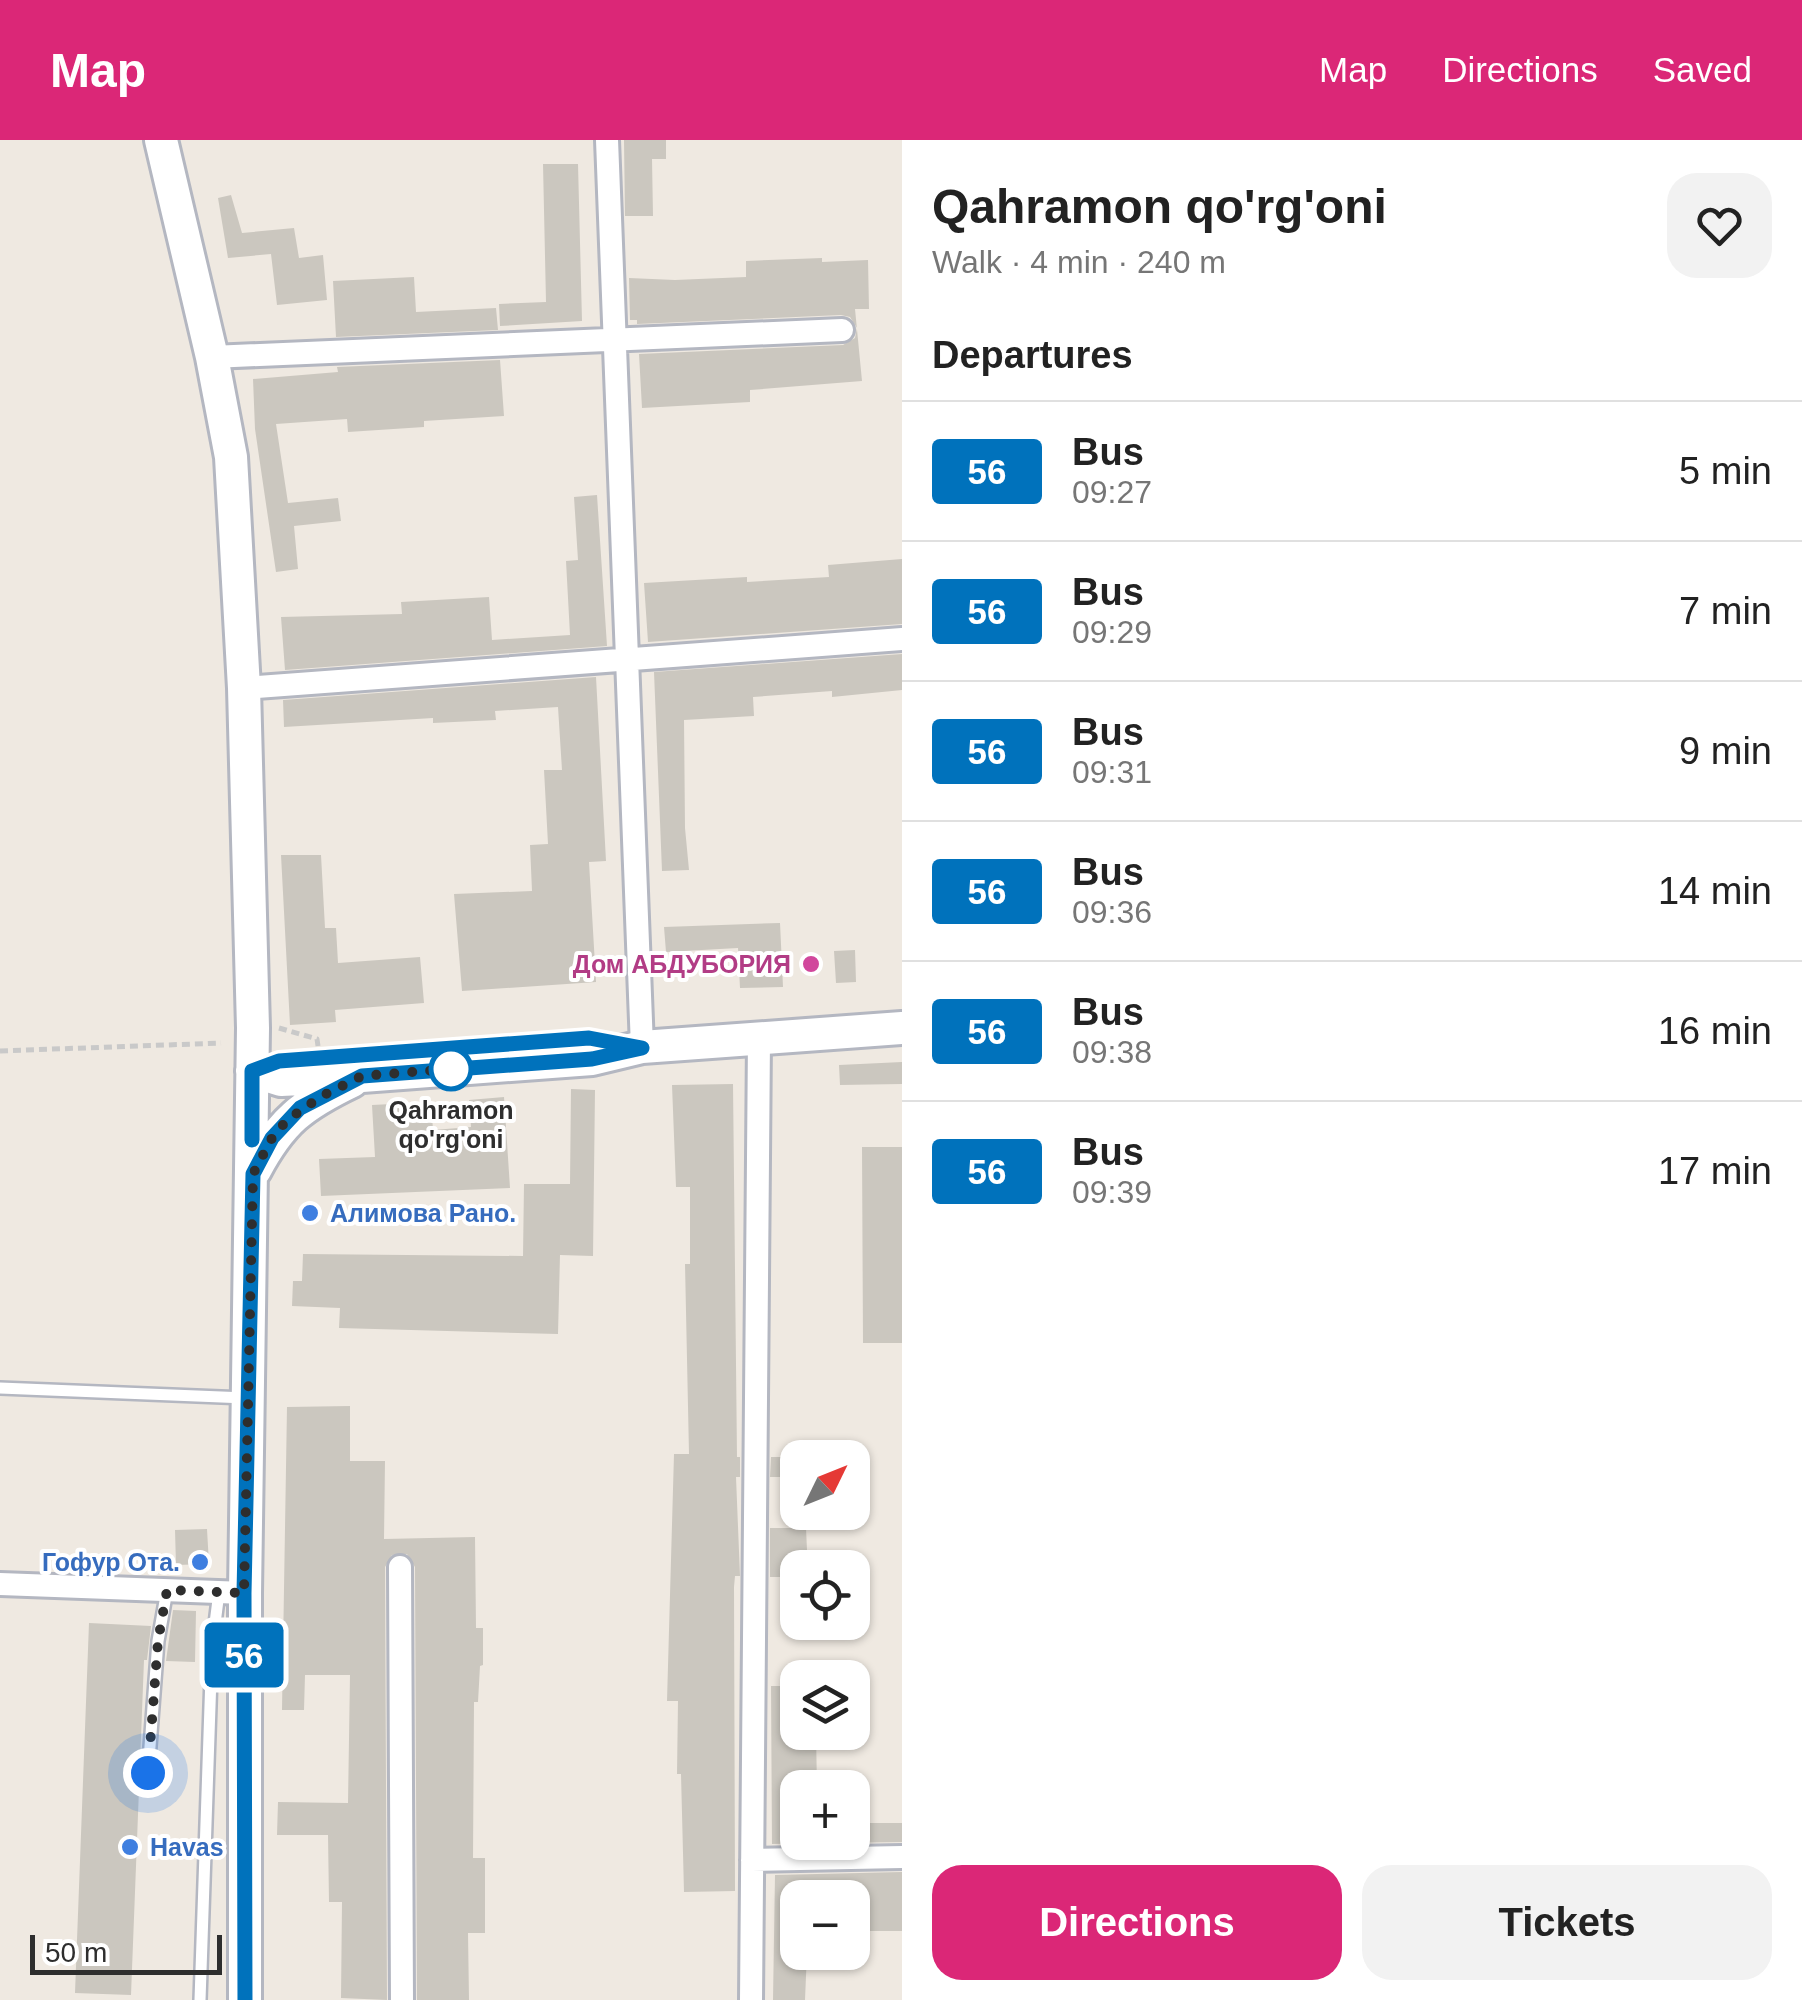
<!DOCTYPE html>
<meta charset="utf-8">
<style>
:root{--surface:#fff;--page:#f2f2f2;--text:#222;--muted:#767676;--line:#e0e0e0;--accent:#db2777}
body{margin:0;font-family:Arial,sans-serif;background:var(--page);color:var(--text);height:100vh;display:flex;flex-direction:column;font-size:38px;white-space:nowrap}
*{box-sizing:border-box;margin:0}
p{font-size:32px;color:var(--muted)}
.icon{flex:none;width:55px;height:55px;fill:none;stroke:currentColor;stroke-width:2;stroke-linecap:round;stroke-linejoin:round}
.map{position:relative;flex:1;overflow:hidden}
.details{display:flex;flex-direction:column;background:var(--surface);width:900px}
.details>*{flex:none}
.badge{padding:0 20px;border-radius:8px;font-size:35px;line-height:65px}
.needle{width:65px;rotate:47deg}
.buttons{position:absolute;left:780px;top:1300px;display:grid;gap:20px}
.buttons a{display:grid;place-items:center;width:90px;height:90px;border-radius:20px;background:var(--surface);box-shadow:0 2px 8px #0004;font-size:50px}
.scale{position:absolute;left:30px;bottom:25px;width:192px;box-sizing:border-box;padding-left:10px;border:5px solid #2e2e2e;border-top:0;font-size:28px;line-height:35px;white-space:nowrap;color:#2e2e2e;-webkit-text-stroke:8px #fff;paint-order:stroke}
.you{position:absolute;width:50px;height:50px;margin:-25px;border:8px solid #fff;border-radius:50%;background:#1a73e8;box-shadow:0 0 0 15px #1a73e833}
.map>.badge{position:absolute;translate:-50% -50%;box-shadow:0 0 0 5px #fff}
h2{padding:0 30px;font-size:38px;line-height:90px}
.round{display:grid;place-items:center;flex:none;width:105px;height:105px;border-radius:30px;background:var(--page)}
.headline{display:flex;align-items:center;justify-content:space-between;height:170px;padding:0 30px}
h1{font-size:48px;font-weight:700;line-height:75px}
.action{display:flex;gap:20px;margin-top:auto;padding:20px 30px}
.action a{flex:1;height:115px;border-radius:30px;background:var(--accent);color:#fff;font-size:40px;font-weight:700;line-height:115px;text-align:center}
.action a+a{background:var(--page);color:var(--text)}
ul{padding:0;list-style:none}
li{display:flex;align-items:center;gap:30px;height:140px;padding:0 30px;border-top:2px solid var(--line)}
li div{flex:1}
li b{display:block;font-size:38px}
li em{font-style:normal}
li .badge{min-width:110px;font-weight:700;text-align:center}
header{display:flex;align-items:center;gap:60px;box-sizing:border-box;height:140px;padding:0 50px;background:var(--accent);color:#fff}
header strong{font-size:48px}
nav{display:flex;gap:55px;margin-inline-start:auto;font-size:35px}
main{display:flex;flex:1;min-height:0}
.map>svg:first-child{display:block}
.building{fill:#cbc7bf}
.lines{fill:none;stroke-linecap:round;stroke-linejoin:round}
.service-casing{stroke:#b4b7c1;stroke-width:16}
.minor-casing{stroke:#b4b7c1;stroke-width:28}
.secondary-casing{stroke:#b4b7c1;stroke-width:38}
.path{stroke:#c9c9c9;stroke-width:5;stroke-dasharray:8 5;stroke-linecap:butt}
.service{stroke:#fff;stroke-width:11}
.minor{stroke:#fff;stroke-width:22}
.secondary{stroke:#fff;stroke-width:32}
.line-casing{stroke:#fff;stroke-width:22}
.line{stroke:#0072bc;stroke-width:15}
.walk{stroke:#2e2e2e;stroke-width:10;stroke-dasharray:0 18}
.hotel-dot{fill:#d1479c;stroke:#fff;stroke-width:4}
.stop-dot{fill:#fff;stroke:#0072bc;stroke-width:5}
.shop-dot{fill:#3f7fe0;stroke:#fff;stroke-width:4}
.labels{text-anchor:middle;stroke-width:8;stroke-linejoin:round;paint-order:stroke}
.hotel-label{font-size:25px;font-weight:bold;fill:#b23c85;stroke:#fff;text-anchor:end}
.stop-label{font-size:25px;font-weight:bold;fill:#2e2e2e;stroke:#fff}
.shop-label{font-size:25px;font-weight:bold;fill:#366cbe;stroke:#fff;text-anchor:start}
</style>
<header>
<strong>Map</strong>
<nav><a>Map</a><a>Directions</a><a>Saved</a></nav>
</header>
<main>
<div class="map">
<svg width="902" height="1860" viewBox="0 0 902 1860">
<rect width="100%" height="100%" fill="#efe9e1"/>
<!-- building -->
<path class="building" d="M 624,0 L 666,0 L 666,19 L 652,19 L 653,76 L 625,76 Z
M 543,24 L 578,24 L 582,181 L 500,186 L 499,164 L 546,162 Z
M 231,55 L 242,93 L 294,88 L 299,118 L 323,115 L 327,160 L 277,165 L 271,114 L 228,118 L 218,58 Z
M 822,118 L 822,122 L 868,120 L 869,169 L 855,169 L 862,241 L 750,250 L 750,262 L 642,268 L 639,214 L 843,205 L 855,198 L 857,188 L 850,177 L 841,175 L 637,184 L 637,180 L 630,180 L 629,138 L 675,140 L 746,137 L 746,121 Z
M 414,137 L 416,172 L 496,168 L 498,190 L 336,197 L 333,141 Z
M 500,220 L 504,276 L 424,281 L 424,287 L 348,292 L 347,279 L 276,284 L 288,363 L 338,358 L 341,381 L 294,386 L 298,429 L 276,432 L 255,289 L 253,239 L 338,232 L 337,227 Z
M 597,355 L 607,506 L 285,530 L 281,477 L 402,474 L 401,462 L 489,457 L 492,500 L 570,495 L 566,421 L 578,420 L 574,357 Z
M 902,419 L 902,484 L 648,502 L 644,443 L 747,437 L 747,442 L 829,437 L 828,425 Z
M 902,514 L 902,550 L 832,557 L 832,551 L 753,557 L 754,576 L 684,580 L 685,688 L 689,730 L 662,731 L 654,532 Z
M 596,537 L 606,721 L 589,722 L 596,842 L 462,851 L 454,754 L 532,751 L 530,705 L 548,704 L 544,630 L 562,630 L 558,567 L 495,571 L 496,580 L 433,583 L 433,578 L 284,587 L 283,560 Z
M 281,715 L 321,715 L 325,788 L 336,788 L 338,823 L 420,817 L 424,863 L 335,870 L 336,882 L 290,885 Z
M 780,783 L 783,847 L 740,848 L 738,808 L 666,812 L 664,787 Z
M 855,810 L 856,842 L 836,843 L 834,811 Z
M 902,922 L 902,944 L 840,945 L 839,925 Z
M 733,944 L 737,1317 L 740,1317 L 740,1337 L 736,1337 L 740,1436 L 735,1436 L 734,1447 L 735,1751 L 684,1752 L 681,1634 L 677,1634 L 678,1561 L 667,1561 L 674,1314 L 689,1314 L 685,1124 L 690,1124 L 690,1047 L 676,1047 L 672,945 Z
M 571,949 L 595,950 L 593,1116 L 560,1115 L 558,1194 L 339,1188 L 340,1168 L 292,1166 L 293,1141 L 302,1141 L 303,1114 L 523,1116 L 524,1044 L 570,1044 Z
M 504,957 L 510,1048 L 321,1056 L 319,1019 L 375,1017 L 372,965 L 431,962 L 433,990 L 471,987 L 469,960 Z
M 862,1007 L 902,1007 L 902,1203 L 863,1203 Z
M 350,1266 L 350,1321 L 385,1321 L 384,1399 L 475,1397 L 476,1488 L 483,1488 L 483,1525 L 480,1526 L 478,1562 L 474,1562 L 473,1718 L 485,1718 L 485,1793 L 468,1793 L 469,1860 L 417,1860 L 415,1427 L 407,1414 L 392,1415 L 385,1427 L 387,1860 L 341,1858 L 342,1762 L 329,1762 L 328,1695 L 277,1695 L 278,1662 L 348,1663 L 350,1535 L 305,1535 L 304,1570 L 282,1570 L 287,1267 Z
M 771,1317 L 798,1317 L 798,1337 L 770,1337 Z
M 770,1388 L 806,1388 L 807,1410 L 800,1410 L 798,1437 L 770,1437 Z
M 207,1389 L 209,1424 L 176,1425 L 175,1390 Z
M 173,1470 L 196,1471 L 195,1522 L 166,1521 Z
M 89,1483 L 151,1486 L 147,1520 L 144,1520 L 131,1855 L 75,1853 Z
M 771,1546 L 798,1546 L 798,1592 L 816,1592 L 817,1648 L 798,1648 L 798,1702 L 852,1702 L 852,1683 L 902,1683 L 902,1702 L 772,1704 Z
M 902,1732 L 902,1791 L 852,1791 L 852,1758 L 798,1758 L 798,1812 L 807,1812 L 805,1860 L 773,1860 L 775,1735 Z"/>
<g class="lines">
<defs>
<path id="service" d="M 0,1248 L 246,1258
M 148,1633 L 158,1501 L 167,1450
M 200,1860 L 212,1507 L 219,1452"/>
<path id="minor" d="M 607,0 L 642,907
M 212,217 L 842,190
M 244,548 L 902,499
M 400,1427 L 402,1860
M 0,1444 L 245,1453
M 752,1720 L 902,1717
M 751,1860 L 759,898"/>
<path id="secondary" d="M 161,0 L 212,217 L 231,317 L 244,548 L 253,888 L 245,1453 L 245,1860
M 252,931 L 281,940 L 362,936 L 592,919 L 642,907 L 902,888
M 255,1030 C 281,981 302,965 352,941"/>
</defs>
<!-- service casing -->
<use href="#service" class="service-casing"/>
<!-- minor casing -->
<use href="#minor" class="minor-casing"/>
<!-- secondary casing -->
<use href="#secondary" class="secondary-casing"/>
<!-- path -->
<path class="path" d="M 279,888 L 317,899 L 318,906
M 0,911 L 221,903"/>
<!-- service -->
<use href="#service" class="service"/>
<!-- minor -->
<use href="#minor" class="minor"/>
<!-- secondary -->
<use href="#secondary" class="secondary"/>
</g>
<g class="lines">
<defs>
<path id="line" d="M 245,1860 L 244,1453 L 253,1034 L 272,998 L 300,968 L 362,936 L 592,919 L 642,908 L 589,898 L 279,921 L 252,931 L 252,1000"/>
</defs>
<!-- line casing -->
<use href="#line" class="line-casing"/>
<!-- line -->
<use href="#line" class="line"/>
<!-- walk -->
<path class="walk" d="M 148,1633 L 158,1501 L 167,1450 L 244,1453 L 253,1034 L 272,998 L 287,980 L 322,956 L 362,936 L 451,929"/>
</g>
<!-- markers -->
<circle class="hotel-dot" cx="811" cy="824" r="10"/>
<circle class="stop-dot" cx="451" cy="929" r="20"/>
<g class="shop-dot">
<circle cx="310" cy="1073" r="10"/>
<circle cx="200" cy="1422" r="10"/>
<circle cx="130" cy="1707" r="10"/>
</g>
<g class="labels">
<!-- hotel labels -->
<g class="hotel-label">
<text x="791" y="833">Дом АБДУБОРИЯ</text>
</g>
<!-- stop labels -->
<g class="stop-label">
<text x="451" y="979">Qahramon<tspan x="451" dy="29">qo'rg'oni</tspan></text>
</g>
<!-- shop labels -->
<g class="shop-label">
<text x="330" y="1082">Алимова Рано.</text>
<text x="180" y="1431" text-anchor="end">Гофур Ота.</text>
<text x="150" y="1716">Havas</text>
</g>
</g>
</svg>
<div class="buttons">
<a><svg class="needle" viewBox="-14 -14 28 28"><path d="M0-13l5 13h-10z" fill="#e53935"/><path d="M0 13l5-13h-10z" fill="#767676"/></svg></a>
<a><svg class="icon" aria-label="locate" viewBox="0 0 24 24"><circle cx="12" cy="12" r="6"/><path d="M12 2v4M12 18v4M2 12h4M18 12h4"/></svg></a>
<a><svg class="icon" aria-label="layers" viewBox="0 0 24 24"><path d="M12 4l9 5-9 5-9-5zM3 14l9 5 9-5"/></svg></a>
<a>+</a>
<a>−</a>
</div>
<div class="scale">50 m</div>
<div class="you" style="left:148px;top:1633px"></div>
<b class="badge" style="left:244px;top:1515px;background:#0072bc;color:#fff">56</b>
</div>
<section class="details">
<div class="headline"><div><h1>Qahramon qo'rg'oni</h1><p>Walk · 4 min · 240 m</p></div><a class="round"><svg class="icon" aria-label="heart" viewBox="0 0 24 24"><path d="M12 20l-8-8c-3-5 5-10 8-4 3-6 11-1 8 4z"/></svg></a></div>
<h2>Departures</h2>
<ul>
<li><span class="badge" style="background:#0072bc;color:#fff">56</span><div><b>Bus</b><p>09:27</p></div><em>5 min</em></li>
<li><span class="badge" style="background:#0072bc;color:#fff">56</span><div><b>Bus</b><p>09:29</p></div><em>7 min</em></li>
<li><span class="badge" style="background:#0072bc;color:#fff">56</span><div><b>Bus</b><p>09:31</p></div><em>9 min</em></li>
<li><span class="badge" style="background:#0072bc;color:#fff">56</span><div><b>Bus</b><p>09:36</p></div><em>14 min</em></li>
<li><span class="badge" style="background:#0072bc;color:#fff">56</span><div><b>Bus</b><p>09:38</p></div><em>16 min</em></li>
<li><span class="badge" style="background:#0072bc;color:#fff">56</span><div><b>Bus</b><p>09:39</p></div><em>17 min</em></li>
</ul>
<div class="action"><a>Directions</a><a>Tickets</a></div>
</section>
</main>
